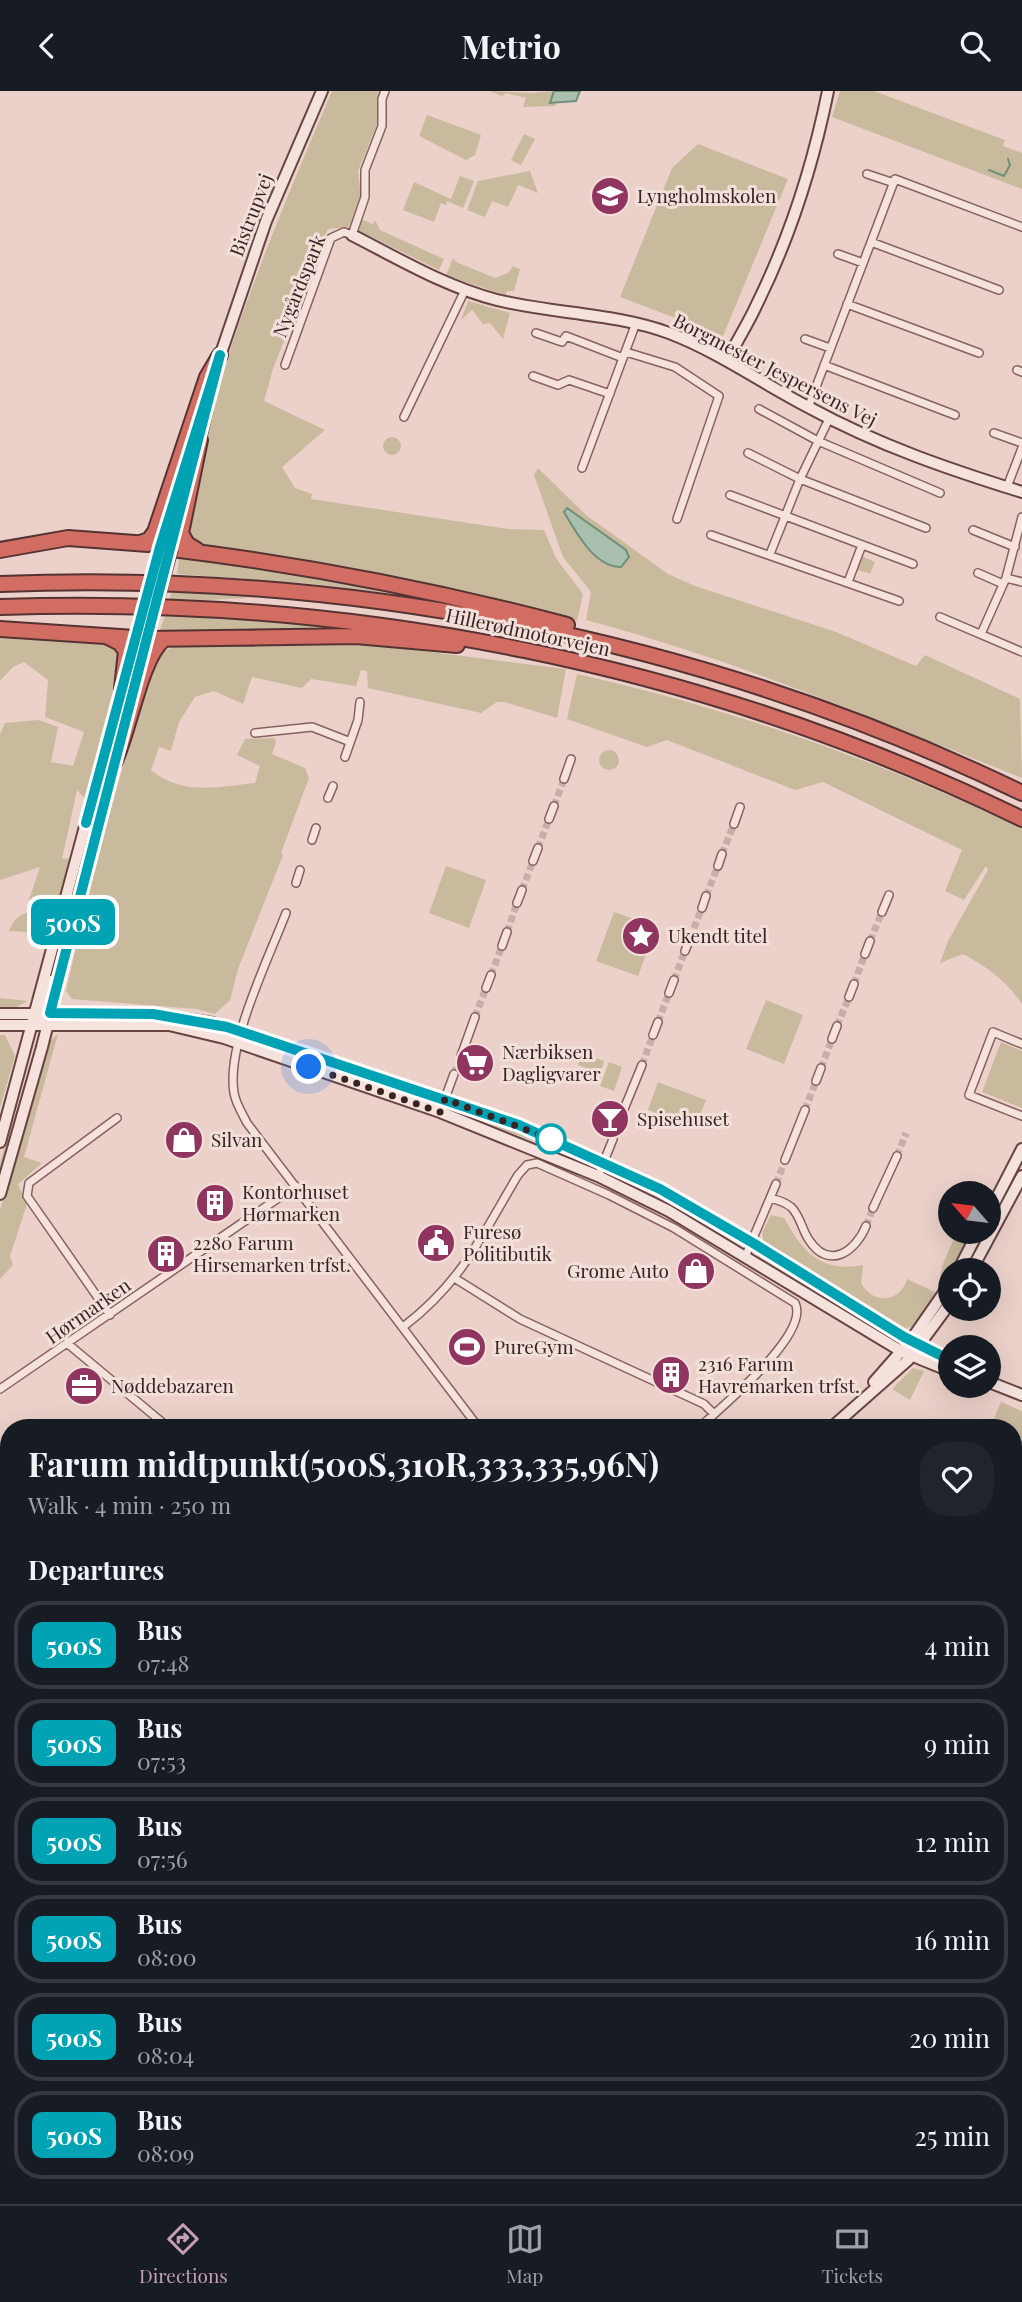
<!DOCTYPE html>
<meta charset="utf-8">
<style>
:root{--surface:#171b24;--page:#20242c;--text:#f1f3f6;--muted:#9ea1a6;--line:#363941;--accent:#c59eb2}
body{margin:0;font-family:"Playfair Display",serif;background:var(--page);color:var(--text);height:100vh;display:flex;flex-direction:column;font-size:26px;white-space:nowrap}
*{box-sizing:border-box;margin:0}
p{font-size:23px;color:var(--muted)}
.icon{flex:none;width:38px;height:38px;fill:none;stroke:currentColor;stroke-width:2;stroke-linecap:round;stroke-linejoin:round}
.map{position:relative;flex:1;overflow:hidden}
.sheet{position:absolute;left:0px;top:1328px;width:1022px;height:786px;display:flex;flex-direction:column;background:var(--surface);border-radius:28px 28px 0 0;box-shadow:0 7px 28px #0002}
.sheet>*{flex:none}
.badge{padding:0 14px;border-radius:10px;font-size:24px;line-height:46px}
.needle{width:46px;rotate:298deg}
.fabs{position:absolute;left:938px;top:1090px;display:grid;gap:14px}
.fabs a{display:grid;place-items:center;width:63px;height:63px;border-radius:50%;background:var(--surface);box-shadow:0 7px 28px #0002;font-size:35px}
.you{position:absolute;width:35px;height:35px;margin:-18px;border:5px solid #fff;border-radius:50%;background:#1a73e8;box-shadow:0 0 0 10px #1a73e833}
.map>.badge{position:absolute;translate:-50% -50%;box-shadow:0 0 0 4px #fff}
h2{padding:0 28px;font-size:26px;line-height:63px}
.round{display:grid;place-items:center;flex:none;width:74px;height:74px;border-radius:28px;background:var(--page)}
.summary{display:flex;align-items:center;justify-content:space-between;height:119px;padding:0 28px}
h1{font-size:33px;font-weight:700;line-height:52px}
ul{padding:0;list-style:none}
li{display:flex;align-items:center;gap:21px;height:88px;margin:0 14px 10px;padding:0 14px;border:4px solid var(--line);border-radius:28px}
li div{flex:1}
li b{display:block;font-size:26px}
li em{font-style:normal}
li .badge{min-width:77px;font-weight:700;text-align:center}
header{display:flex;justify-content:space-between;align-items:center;height:91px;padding:0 28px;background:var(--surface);font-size:32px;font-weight:700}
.menu{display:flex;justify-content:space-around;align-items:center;height:98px;border-top:2px solid var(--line);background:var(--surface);font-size:19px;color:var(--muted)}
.menu a{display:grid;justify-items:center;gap:4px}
.menu .active{color:var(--accent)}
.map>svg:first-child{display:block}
.green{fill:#c9ba9e}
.water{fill:#aac0af;stroke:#718e79;stroke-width:2}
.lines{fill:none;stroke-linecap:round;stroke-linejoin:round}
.stream{stroke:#718e79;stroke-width:2}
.street-tunnel{stroke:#c7aea8;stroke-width:7;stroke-dasharray:7 3.5;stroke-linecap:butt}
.street-casing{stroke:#86625f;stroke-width:10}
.secondary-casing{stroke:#684442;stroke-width:14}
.highway-casing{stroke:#533;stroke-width:18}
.street{stroke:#f6e2dc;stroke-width:7}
.secondary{stroke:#f6e2dc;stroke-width:10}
.highway{stroke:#d26d63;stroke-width:14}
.secondary-bridge-casing{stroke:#684442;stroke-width:14;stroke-linecap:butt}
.secondary-bridge{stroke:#f6e2dc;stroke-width:10}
.line-casing{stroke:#fff;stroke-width:16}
.line{stroke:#00a3b4;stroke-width:10}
.walk{stroke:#382222;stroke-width:7;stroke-dasharray:0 12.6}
.stop-dot{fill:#fff;stroke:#00a3b4;stroke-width:3.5}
.labels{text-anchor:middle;stroke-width:6;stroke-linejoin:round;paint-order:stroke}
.poi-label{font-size:19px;fill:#382222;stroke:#f3dfd9;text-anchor:start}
.street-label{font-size:19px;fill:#382222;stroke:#f3dfd9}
</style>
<header><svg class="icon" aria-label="back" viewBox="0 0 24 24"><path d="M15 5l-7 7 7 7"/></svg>Metrio<svg class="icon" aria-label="search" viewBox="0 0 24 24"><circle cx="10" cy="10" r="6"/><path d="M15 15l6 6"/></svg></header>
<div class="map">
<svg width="1022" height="2113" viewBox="0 0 1022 2113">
<rect width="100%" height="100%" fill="#ebd1ca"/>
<!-- green -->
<path class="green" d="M 332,0 L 379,0 L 377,33 L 358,80 L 361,106 L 349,136 L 328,138 L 273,278 L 264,310 L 325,339 L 282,376 L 295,397 L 312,403 L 311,408 L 508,438 L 544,439 L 556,467 L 583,503 L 577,530 L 429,497 L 193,452 L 184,439 C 193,403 199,366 209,330 C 240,216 286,108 332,0 Z
M 490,0 L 530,2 L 554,0 L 550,11 L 556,13 L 555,15 L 523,16 L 526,7 L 506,2 L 502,5 Z
M 840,0 L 874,0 L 1005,49 L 1003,55 L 1022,62 L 1022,98 L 832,26 Z
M 427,24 L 481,44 L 475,64 L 466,69 L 419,45 Z
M 524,43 L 535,48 L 521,74 L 511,69 Z
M 698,53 L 788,88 L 723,245 L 620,206 L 672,77 Z
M 530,80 L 538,102 L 518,94 L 508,116 L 492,110 L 485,126 L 467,119 L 478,90 Z
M 460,85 L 474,90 L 463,117 L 447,110 L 446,114 L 441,112 L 434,131 L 403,119 L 414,91 L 451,108 Z
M 362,124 L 363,129 L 373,133 L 375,129 L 380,139 L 444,168 L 439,179 L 359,140 Z
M 453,167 L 456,171 L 495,187 L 508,182 L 513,175 L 520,178 L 514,200 L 507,200 L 506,204 L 446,185 Z
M 468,210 L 510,222 L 503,248 L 490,232 L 483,233 L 472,219 L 461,229 Z
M383 355a9 9 0 1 1 18 0a9 9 0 1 1-18 0Z
M 538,377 L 586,424 L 668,483 L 695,495 L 836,541 L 916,575 L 925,564 L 1020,608 L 1022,687 C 878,629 736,569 586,529 L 591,501 L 563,466 L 534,384 Z
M 180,462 L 456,511 L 313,493 L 177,483 Z
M 861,465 L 875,471 L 870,483 L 856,478 Z
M 173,496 L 249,507 L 169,511 Z
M 168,517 L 389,543 L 159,541 Z
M 0,544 L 107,551 L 117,556 L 123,569 L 86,709 L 77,699 L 62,768 L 71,767 L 57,814 L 41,809 L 29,809 L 40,776 L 0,789 L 0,643 L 5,632 L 39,629 L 58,636 L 51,671 L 73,675 L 84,641 L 45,626 L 48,589 L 24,571 L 13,576 L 0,590 Z
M 139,552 L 142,554 L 73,809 L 70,808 Z
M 360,552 L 566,578 L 557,627 L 505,611 L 497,611 L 481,622 L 368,597 L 367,580 L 361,579 L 356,595 L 311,588 L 302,597 L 252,586 L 243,613 L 214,600 L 195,606 L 179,631 L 171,660 L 159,656 L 151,679 C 182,705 218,696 255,692 L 260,675 L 237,664 L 245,648 L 274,647 L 276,651 L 272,663 L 305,677 L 309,687 L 281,762 L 283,764 L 238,878 L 230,909 L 215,923 L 196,918 L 72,908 L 66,900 L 94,776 L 152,574 L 165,559 L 182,554 Z
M 577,583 C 732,618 879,669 1022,738 L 1022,913 C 1007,890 987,876 963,863 L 940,872 L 948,850 L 988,779 L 986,775 L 964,809 L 945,800 L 962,759 L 823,691 L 795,699 L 667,649 L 647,656 L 567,628 Z
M599 669a10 10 0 1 1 20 0a10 10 0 1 1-20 0Z
M 446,775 L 486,789 L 469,837 L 429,822 Z
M 44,818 L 49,821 L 42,842 L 9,840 C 16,822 26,821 44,818 Z
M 614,821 L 656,836 L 638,885 L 596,870 Z
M 0,907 L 28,910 L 14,917 L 0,918 Z
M 766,909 L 803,924 L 784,973 L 746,958 Z
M 58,943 L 24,1066 L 42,1072 L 18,1093 L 27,1113 L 10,1165 L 13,1174 L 0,1188 L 0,1119 L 46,953 Z
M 0,944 L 5,944 L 15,965 L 0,1017 Z
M 32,948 L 0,1084 L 0,1072 Z
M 1001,951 L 1022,960 L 1022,1017 L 982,1001 Z
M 582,962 L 604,970 L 600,982 L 578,974 Z
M 609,971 L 622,976 L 614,1000 L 600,995 Z
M 658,991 L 706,1009 L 695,1037 L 648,1019 Z
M 496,1031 L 594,1073 L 491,1034 Z
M 612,1080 L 696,1123 L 742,1151 L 610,1086 Z
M 771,1124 L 784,1127 C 803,1161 821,1182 863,1174 L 861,1192 C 873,1214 900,1212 907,1188 L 937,1202 L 942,1175 L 957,1141 L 974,1141 C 956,1176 936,1204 912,1236 L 900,1238 L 764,1153 L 762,1142 Z
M 758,1161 L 896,1246 L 895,1248 L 824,1210 L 757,1166 Z
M 913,1277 L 924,1280 L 910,1309 L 892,1298 Z
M 1001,1311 L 1022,1320 L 1022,1481 L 1013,1482 L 1013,1337 L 990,1337 Z
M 0,1422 L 9,1434 L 7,1504 L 0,1501 Z"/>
<!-- water -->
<path class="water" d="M 554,0 L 580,0 L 576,10 L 550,12 Z
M 567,417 L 626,459 L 629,466 L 621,476 C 594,476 576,441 564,421 Z"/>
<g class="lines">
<!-- stream -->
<path class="stream" d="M 989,79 L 1004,85 L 1010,74 L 1008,68"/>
<!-- street-tunnel -->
<path class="street-tunnel" d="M 554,715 L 564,688
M 538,757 L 549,728
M 722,763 L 734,733
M 522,799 L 533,770
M 706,805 L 718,775
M 507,841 L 517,812
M 690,847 L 702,817
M 870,850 L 882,821
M 491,884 L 502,855
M 674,889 L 685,860
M 854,893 L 865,863
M 475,926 L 486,897
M 658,931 L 669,902
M 837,935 L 849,906
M 642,974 L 653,944
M 821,977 L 832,948
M 454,983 L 461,965
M 805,1019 L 816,990
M 613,1048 L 624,1018
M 897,1065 L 906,1042
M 776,1093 L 785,1069
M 866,1135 L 873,1117"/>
<defs>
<path id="street" d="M 867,83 L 894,92
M 871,151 L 999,199
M 838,163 L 863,172
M 847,213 L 979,262
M 536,242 L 562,251 L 566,245 L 623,267
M 805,248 L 830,257
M 626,261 L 675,276 L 719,305 L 677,428
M 285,274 L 331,147 L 344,141 L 352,144 L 365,106 L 365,79 L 382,35 L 382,8 L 385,0
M 824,274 L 955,324
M 1017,279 L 1022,281
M 533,285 L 558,294 L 569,289 L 610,303
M 808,317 L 895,88 L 1022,136
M 759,318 L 818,350 L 940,402
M 404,326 L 465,199
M 994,342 L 1022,352
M 748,362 L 800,388 L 926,437
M 582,377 L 636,232
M 1007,396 L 1022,357
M 730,404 L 913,473
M 973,439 L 1015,456
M 711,444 L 899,510
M 770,463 L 800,388 L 829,328
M 978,482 L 1003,493
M 1006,487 L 1022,491
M 848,491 L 862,454
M 940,526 L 1022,561
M 981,543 L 1006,487 L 1022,426
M 255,642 L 312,636 L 348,650
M 345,666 L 358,629 L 360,611
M 564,688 L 571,668
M 328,707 L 333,695
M 549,728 L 554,715
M 734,733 L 740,716
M 312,749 L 316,737
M 533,770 L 538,757
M 718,775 L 722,763
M 296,792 L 300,779
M 517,812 L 522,799
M 702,817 L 706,805
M 882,821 L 889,804
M 286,822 C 268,869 226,953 234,1002 C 236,1013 242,1022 247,1032 L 479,1337
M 502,855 L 507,841
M 685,860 L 690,847
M 865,863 L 870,850
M 486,897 L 491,884
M 669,902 L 674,889
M 849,906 L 854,893
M 653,944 L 658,931
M 832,948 L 837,935
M 1022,953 L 993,941 L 969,1004 L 1022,1025
M 461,965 L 475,926
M 816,990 L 821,977
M 624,1018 L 642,974
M 440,1021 L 454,983
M 785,1069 L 805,1019
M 598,1085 L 613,1048
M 770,1107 C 778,1109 785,1111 791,1116 C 800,1124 802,1139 809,1149 C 829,1180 856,1160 866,1135
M 873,1117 L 897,1065
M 746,1164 L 776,1093
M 456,1188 L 520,1228 L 704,1313 L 714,1323
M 110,1224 L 27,1105 L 29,1092 L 117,1027
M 403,1236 C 462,1191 481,1146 518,1084 L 527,1074 L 537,1072 L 609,1104 L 674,1137 L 795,1212 C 811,1243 721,1316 699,1337
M 68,1253 L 169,1337
M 0,1298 L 296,1095
M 1013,1792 L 1022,1809
M 1013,1965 L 1022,1960
M 0,1983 L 9,1975
M 1013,2044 L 1022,2056
M 73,2105 L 82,2113
M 189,2105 L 193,2107
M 413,2105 L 425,2111
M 646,2105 L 661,2113
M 866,2105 L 876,2113
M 17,2113 L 25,2105
M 63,2113 L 72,2105
M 222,2113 L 226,2105
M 335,2113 L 341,2105
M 582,2113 L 586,2105
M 847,2113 L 852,2105"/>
<path id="secondary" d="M 352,144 C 399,168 446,196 497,209 C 554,223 614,222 669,242 C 719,261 763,293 810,317 C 878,354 948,378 1022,401
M 727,270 C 736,251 748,233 757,213 C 790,146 813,74 828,0
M 218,271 L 266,130 L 322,0
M 199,353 L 217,274
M 178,433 L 172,458 L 160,456 L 178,393
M 129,572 L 135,547 L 147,548 L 139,580
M 0,923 L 153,923 L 212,932 L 518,1034 L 660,1098 L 753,1151 L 900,1243 L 950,1269
M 43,929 L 50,890
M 0,934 L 169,934 L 224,947 L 440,1021 L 598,1085 L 669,1120 L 901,1260 L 950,1280
M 0,1051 L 124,591
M 0,1103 L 42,956 L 115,667
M 989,1122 L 1022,1058
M 958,1180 L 978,1141
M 971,1180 L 1022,1085
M 874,1291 L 911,1249 L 950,1193
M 989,1291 L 1022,1304
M 831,1337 L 908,1269 L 950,1212
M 1013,1580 L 1022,1579
M 0,1728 L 9,1733
M 465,2113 L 468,2105"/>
<path id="highway" d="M 140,452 L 149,449 L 155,441 L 207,286 L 220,264
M 172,458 C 304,474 438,500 567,534
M 0,459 L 68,447 L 148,453
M 197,459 L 187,453 L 181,442 L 200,349
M 0,493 C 351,479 705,548 1022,702
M 0,516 C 353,504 704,572 1022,728
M 0,538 L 135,547
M 108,546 L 120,552 L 126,560 L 122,598
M 147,548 L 356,545 L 457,554
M 113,674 C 129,643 140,567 164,548"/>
</defs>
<!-- street casing -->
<use href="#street" class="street-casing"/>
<!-- secondary casing -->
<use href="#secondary" class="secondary-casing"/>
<!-- highway casing -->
<use href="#highway" class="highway-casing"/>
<!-- street -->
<use href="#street" class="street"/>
<!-- secondary -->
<use href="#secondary" class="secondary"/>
<!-- highway -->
<use href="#highway" class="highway"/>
<defs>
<path id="secondary-bridge" d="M 135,547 L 160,456
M 147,548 L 172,458"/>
</defs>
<!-- secondary-bridge casing -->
<use href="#secondary-bridge" class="secondary-bridge-casing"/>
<!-- secondary-bridge -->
<use href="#secondary-bridge" class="secondary-bridge"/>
</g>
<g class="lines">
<defs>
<path id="line" d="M 86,732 L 160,456 L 220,264 L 50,922 L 153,923 L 227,936 L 519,1034 L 660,1098 L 753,1152 L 904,1246 L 950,1269"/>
</defs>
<!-- line casing -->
<use href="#line" class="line-casing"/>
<!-- line -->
<use href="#line" class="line"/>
<!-- walk -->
<path class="walk" d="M 309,976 L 440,1021 L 445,1008 L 551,1048"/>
</g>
<!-- icons -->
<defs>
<symbol id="school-disc" viewBox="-11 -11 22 22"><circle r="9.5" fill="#903560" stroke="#f3dfd9"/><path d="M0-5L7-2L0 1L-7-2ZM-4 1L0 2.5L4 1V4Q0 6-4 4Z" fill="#fff"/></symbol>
<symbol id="sight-disc" viewBox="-11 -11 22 22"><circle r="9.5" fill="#903560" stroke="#f3dfd9"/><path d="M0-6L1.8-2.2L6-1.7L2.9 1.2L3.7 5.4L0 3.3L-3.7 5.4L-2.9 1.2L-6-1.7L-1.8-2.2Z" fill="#fff"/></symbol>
<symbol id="supermarket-disc" viewBox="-11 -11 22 22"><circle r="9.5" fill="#903560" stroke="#f3dfd9"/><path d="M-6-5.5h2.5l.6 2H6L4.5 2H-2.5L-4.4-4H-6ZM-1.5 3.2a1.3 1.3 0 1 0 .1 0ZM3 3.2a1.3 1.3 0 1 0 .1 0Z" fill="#fff"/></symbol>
<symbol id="bar-disc" viewBox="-11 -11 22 22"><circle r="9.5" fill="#903560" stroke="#f3dfd9"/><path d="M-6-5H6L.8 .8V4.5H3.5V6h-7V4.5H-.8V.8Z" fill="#fff"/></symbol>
<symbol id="shop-disc" viewBox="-11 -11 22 22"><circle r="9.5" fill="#903560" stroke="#f3dfd9"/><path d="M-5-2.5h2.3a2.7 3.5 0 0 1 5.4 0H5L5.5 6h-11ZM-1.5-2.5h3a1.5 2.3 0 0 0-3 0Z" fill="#fff"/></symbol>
<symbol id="building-disc" viewBox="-11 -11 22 22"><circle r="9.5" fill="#903560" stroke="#f3dfd9"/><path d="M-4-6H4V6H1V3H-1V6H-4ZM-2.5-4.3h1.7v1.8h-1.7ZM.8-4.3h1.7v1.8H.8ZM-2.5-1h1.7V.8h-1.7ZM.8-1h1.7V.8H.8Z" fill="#fff"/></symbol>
<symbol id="civic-disc" viewBox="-11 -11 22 22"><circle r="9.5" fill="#903560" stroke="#f3dfd9"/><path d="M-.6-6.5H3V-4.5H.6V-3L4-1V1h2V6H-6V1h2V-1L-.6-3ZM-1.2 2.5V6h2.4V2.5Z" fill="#fff"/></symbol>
<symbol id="stadium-disc" viewBox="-11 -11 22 22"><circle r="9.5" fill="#903560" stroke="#f3dfd9"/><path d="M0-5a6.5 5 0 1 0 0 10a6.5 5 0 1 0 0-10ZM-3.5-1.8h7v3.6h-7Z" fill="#fff"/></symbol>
<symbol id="office-disc" viewBox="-11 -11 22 22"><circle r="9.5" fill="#903560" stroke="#f3dfd9"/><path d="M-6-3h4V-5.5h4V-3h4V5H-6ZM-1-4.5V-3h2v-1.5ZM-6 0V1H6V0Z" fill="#fff"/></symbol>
</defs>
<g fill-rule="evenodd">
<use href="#school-disc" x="588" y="83" width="44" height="44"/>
<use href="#sight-disc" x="619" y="823" width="44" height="44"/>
<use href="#supermarket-disc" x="453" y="950" width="44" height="44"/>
<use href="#bar-disc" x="588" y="1006" width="44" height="44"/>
<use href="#shop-disc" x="162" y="1027" width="44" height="44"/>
<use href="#building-disc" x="193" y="1090" width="44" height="44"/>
<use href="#civic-disc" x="414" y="1130" width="44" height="44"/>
<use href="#building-disc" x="144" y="1141" width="44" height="44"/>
<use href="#shop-disc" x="674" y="1158" width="44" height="44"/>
<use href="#stadium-disc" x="445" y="1234" width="44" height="44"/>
<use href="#building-disc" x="649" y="1262" width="44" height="44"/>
<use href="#office-disc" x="62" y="1273" width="44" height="44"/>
</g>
<!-- markers -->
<circle class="stop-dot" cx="551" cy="1048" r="14"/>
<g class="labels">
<!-- poi labels -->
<g class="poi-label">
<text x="637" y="112">Lyngholmskolen</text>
<text x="668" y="852">Ukendt titel</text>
<text x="502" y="968">Nærbiksen<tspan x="502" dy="22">Dagligvarer</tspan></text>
<text x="637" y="1035">Spisehuset</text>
<text x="211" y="1056">Silvan</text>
<text x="242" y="1108">Kontorhuset<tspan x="242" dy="22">Hørmarken</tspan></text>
<text x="463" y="1148">Furesø<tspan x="463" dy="22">Politibutik</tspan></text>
<text x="193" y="1159">2280 Farum<tspan x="193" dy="22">Hirsemarken trfst.</tspan></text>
<text x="669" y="1187" text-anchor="end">Grome Auto</text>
<text x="494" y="1263">PureGym</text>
<text x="698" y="1280">2316 Farum<tspan x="698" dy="22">Havremarken trfst.</tspan></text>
<text x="111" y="1302">Nøddebazaren</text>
</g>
<!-- street labels -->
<g class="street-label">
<text transform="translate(251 124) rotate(-69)" y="7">Bistrupvej</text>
<text transform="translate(299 195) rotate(-68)" y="7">Nygårdspark</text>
<text transform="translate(775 279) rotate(27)" y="7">Borgmester Jespersens Vej</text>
<text transform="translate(528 541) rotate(12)" y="7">Hillerødmotorvejen</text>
<text transform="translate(88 1220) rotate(-35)" y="7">Hørmarken</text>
</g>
</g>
</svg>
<div class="fabs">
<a><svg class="needle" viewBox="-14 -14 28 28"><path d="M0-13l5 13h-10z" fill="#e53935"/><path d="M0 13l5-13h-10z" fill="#9ea1a6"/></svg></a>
<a><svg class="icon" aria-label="locate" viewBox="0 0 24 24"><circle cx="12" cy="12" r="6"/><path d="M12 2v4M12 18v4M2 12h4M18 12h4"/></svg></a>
<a><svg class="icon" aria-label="layers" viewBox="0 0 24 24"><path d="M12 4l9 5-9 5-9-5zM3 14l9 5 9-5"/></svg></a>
</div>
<div class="you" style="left:309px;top:976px"></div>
<b class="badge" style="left:73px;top:831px;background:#00a3b4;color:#fff">500S</b>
<section class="sheet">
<div class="summary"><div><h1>Farum midtpunkt(500S,310R,333,335,96N)</h1><p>Walk · 4 min · 250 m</p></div><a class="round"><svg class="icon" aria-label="heart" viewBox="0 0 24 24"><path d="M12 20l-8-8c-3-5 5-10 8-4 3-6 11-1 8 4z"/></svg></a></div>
<h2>Departures</h2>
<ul>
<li><span class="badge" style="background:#00a3b4;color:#fff">500S</span><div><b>Bus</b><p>07:48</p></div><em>4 min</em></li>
<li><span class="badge" style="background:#00a3b4;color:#fff">500S</span><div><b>Bus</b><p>07:53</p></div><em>9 min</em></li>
<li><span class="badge" style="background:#00a3b4;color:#fff">500S</span><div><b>Bus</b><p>07:56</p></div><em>12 min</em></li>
<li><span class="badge" style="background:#00a3b4;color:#fff">500S</span><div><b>Bus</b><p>08:00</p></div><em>16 min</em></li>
<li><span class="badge" style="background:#00a3b4;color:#fff">500S</span><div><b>Bus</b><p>08:04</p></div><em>20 min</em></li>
<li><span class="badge" style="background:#00a3b4;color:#fff">500S</span><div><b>Bus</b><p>08:09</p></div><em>25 min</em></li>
</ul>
</section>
</div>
<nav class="menu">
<a class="active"><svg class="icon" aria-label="directions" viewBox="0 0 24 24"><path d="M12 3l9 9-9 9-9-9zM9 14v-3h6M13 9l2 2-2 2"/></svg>Directions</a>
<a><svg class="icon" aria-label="map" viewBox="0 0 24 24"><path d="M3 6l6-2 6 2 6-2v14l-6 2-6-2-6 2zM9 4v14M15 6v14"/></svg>Map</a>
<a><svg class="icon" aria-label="tickets" viewBox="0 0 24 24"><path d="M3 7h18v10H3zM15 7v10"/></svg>Tickets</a>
</nav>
